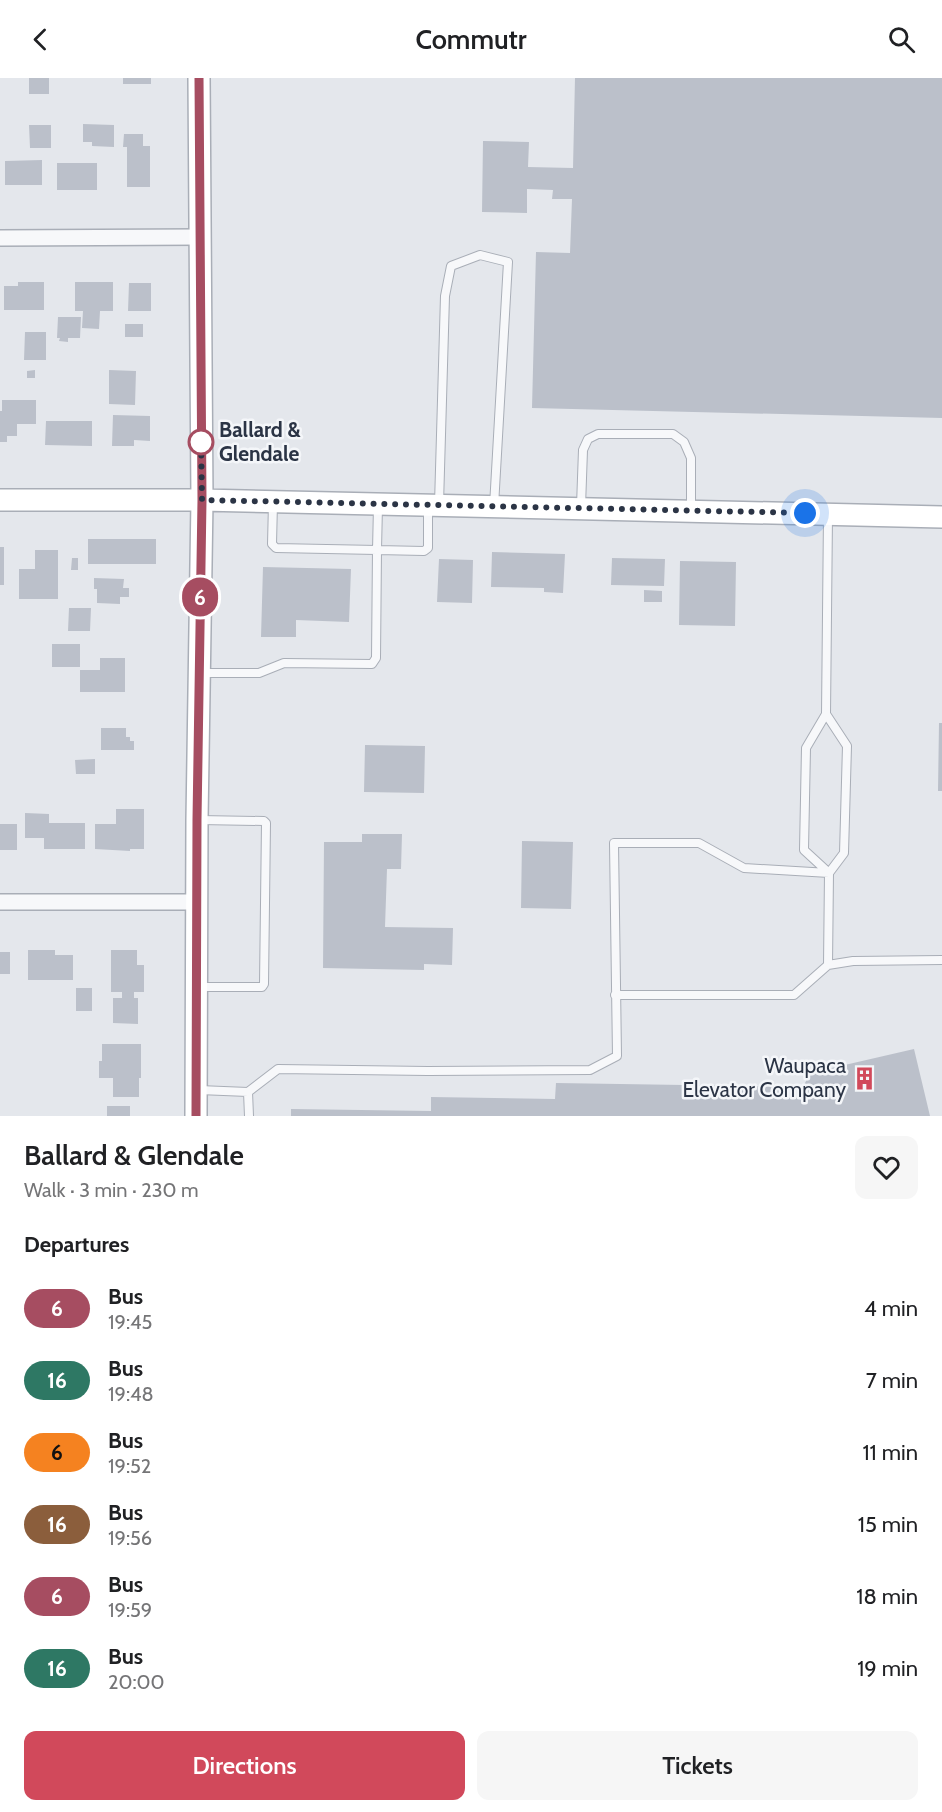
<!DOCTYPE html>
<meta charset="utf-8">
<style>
:root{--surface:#fff;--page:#f6f6f6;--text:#202124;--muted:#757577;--accent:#d1495b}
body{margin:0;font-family:Cabin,sans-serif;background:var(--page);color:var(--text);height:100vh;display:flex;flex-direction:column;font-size:22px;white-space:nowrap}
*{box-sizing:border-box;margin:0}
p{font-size:20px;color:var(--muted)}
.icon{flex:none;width:33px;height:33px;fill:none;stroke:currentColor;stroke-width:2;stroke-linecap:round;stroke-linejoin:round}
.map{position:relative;height:1038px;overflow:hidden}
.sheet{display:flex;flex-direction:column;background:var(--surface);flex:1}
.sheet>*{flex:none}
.badge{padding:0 12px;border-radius:20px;font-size:21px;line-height:39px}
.you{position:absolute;width:30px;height:30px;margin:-15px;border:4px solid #fff;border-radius:50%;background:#1a73e8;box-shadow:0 0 0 9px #1a73e833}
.map>.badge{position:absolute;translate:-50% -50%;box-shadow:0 0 0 3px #fff}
h2{padding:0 24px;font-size:22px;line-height:54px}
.round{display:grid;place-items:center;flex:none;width:63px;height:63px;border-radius:12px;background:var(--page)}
.head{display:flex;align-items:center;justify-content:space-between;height:102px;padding:0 24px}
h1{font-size:28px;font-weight:600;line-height:45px}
.action{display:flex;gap:12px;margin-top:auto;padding:12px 24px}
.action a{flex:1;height:69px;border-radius:12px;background:var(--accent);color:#fff;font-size:24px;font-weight:600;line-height:69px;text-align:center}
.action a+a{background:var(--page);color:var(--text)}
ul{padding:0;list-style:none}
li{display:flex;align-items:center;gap:18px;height:72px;padding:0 24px}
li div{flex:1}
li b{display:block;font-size:22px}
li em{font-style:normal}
li .badge{min-width:66px;font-weight:700;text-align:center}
header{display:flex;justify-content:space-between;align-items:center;height:78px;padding:0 24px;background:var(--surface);font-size:27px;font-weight:600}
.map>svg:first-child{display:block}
.building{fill:#bbc0ca}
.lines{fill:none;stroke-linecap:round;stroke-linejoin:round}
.lane-casing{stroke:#a9aeb7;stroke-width:10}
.street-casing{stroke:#a9aeb7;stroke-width:18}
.secondary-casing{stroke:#a9aeb7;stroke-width:24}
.lane{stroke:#f7f8fa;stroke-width:8}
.street{stroke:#f7f8fa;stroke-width:15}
.secondary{stroke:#fff;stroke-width:21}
.line-casing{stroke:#fff;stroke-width:14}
.line{stroke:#a64d61;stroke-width:9}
.walk{stroke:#2b3445;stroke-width:6;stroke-dasharray:0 10.8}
.stop-dot{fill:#fff;stroke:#a64d61;stroke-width:3}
.labels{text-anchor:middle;stroke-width:5;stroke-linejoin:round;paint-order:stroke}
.stop-label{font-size:21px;font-weight:bold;fill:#2b3445;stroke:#f4f6f9;text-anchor:start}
.poi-label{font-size:21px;fill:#2b3445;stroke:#f4f6f9;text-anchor:end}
</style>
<header><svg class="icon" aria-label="back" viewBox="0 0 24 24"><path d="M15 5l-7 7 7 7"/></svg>Commutr<svg class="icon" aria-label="search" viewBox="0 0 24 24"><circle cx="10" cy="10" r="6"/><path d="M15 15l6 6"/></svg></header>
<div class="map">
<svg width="942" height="1038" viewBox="0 0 942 1038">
<rect width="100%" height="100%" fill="#e4e7ec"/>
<!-- building -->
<path class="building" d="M 29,0 L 49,0 L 49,16 L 29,16 Z
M 123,0 L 151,0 L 151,6 L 123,6 Z
M 575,0 L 942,0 L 942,340 L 532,330 L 536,174 L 570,175 L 572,121 L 552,121 L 553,112 L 527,111 L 527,135 L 482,134 L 483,63 L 529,64 L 528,89 L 573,90 Z
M 83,46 L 114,47 L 114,69 L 92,68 L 92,64 L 83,64 Z
M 29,47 L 51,47 L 51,70 L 30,70 Z
M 124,56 L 143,56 L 143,68 L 150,68 L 150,109 L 127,109 L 127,69 L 123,69 Z
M 42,82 L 42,107 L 5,107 L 5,83 Z
M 57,85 L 97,85 L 97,112 L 57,112 Z
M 18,204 L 44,204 L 44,232 L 4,232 L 4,208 L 18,208 Z
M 75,204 L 113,204 L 113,233 L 100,233 L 99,251 L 82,250 L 83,233 L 75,233 Z
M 129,205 L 151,205 L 151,233 L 128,233 Z
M 58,239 L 81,239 L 80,260 L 68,260 L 68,264 L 59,263 L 60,260 L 57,260 Z
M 125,246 L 143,246 L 143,259 L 125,259 Z
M 25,254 L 46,254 L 46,282 L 24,282 Z
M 35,292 L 35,300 L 27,300 L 27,293 Z
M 109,292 L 136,293 L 135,327 L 109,326 Z
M 2,322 L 36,322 L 36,346 L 17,346 L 17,358 L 7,358 L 7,364 L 0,364 L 0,333 L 2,333 Z
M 113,337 L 150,338 L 150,363 L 134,362 L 134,368 L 112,368 Z
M 46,343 L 92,343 L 92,368 L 45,367 Z
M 88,461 L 156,461 L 156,486 L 88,486 Z
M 0,469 L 4,469 L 4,507 L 0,507 Z
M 35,472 L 58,472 L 58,521 L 19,521 L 19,491 L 35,491 Z
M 492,474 L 565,476 L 563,515 L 544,514 L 544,510 L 491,509 Z
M 72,480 L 78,480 L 78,492 L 71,492 Z
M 612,480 L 665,481 L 664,508 L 611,507 Z
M 439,481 L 473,482 L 472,525 L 437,524 Z
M 680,483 L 736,484 L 735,548 L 679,547 Z
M 263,489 L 351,491 L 349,544 L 296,542 L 296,559 L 261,559 Z
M 94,500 L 124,501 L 123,510 L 129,510 L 129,519 L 120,519 L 120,526 L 97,525 L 97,511 L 94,511 Z
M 644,512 L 662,513 L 662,524 L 644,524 Z
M 69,530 L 91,530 L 90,553 L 68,553 Z
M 52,566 L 80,566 L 80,589 L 52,589 Z
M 100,580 L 125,580 L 125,614 L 80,614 L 80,592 L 100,592 Z
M 939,645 L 942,645 L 942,713 L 938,713 Z
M 101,650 L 126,650 L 126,659 L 130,659 L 130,663 L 134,663 L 134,672 L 101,672 Z
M 365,667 L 425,668 L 424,715 L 364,714 Z
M 95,681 L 95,696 L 76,696 L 75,682 Z
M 116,731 L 144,731 L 144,771 L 130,771 L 130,773 L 95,771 L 95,746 L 116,746 Z
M 25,735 L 49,736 L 49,745 L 85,745 L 85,771 L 44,771 L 44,760 L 25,760 Z
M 0,746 L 17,746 L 17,772 L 0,772 Z
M 362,756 L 402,756 L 401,791 L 387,791 L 385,849 L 453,850 L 452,887 L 424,886 L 424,892 L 323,890 L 324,764 L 362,764 Z
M 522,763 L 573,764 L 571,831 L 521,830 Z
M 28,872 L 55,872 L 55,877 L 73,877 L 73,902 L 28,902 Z
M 111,872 L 137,872 L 137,887 L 144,887 L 144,914 L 134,914 L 134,920 L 138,920 L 138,946 L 113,945 L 113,920 L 122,920 L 122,914 L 111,914 Z
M 0,874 L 10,874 L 10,896 L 0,896 Z
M 76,910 L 92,910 L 92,933 L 76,933 Z
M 102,966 L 141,966 L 141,1000 L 139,1000 L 139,1019 L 113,1019 L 113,1000 L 99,1000 L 99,983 L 102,983 Z
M 914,971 L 930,1038 L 291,1038 L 291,1031 L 431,1033 L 431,1019 L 555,1021 L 556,1005 L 803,1009 L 810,995 Z
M 107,1028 L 130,1028 L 130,1038 L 107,1038 Z"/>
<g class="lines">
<defs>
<path id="lane" d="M 273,425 L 272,466 L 276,470 L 377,472 L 378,428
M 439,426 L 445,218 L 451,188 L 480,177 L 508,184 L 494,428
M 581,428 L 583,372 L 588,361 L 598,356 L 673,356 L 684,364 L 691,380 L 691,431
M 201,595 L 259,595 L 284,585 L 372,586 L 376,580 L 377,472 L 424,473 L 428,470 L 428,429
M 826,636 L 847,668 L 844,775 L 829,795 L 804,772 L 806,670 L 826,636 L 828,437
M 199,909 L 262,909 L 264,906 L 266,745 L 264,743 L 199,742
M 615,917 L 794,917 L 828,887 L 853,883 L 942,882
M 199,1012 L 248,1014 L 278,991 L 428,993 L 590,992 L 617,978 L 614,765 L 699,765 L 744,790 L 829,795 L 828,887
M 248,1014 L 249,1038"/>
<path id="street" d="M 0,160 L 199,159
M 0,824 L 197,824"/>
<path id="secondary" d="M 0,422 L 202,422 L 942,439
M 196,1038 L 197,742 L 202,422 L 199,0"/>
</defs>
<!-- lane casing -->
<use href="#lane" class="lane-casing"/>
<!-- street casing -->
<use href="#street" class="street-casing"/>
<!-- secondary casing -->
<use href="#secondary" class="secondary-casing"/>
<!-- lane -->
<use href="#lane" class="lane"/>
<!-- street -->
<use href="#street" class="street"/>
<!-- secondary -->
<use href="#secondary" class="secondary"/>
</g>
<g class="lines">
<defs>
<path id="line" d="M 196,1038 L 197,742 L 202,422 L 199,0"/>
</defs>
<!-- line casing -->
<use href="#line" class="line-casing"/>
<!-- line -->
<use href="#line" class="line"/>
<!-- walk -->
<path class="walk" d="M 201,364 L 201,360 L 202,422 L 805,435"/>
</g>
<!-- icons -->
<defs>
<symbol id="building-bare" viewBox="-9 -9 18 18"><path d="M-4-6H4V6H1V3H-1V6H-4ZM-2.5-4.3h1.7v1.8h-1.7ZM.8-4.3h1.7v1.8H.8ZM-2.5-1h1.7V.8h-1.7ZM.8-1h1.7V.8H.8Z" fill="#d1495b" stroke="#f4f6f9" stroke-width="2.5" paint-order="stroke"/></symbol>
</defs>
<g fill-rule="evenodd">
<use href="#building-bare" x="848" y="984" width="33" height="33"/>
</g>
<!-- markers -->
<circle class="stop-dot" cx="201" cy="364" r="12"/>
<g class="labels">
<!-- stop labels -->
<g class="stop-label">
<text x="219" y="359">Ballard &amp;<tspan x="219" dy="24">Glendale</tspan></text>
</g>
<!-- poi labels -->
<g class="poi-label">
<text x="846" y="995">Waupaca<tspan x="846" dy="24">Elevator Company</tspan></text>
</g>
</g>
</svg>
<div class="you" style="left:805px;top:435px"></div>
<b class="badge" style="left:200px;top:519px;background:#a64d61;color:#fff">6</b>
</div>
<section class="sheet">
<div class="head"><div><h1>Ballard &amp; Glendale</h1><p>Walk · 3 min · 230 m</p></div><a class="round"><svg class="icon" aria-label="heart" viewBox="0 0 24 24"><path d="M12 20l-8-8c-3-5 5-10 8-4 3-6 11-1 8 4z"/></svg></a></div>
<h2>Departures</h2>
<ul>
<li><span class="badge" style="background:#a64d61;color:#fff">6</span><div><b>Bus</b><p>19:45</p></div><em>4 min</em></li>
<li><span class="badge" style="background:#2e7864;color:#fff">16</span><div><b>Bus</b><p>19:48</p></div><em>7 min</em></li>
<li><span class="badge" style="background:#f58220;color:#111">6</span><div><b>Bus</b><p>19:52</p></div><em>11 min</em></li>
<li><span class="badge" style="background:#8b5e3c;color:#fff">16</span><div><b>Bus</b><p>19:56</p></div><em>15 min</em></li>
<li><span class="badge" style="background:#a64d61;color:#fff">6</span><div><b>Bus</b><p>19:59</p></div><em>18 min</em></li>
<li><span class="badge" style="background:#2e7864;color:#fff">16</span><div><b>Bus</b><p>20:00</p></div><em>19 min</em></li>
</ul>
<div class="action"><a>Directions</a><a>Tickets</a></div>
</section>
